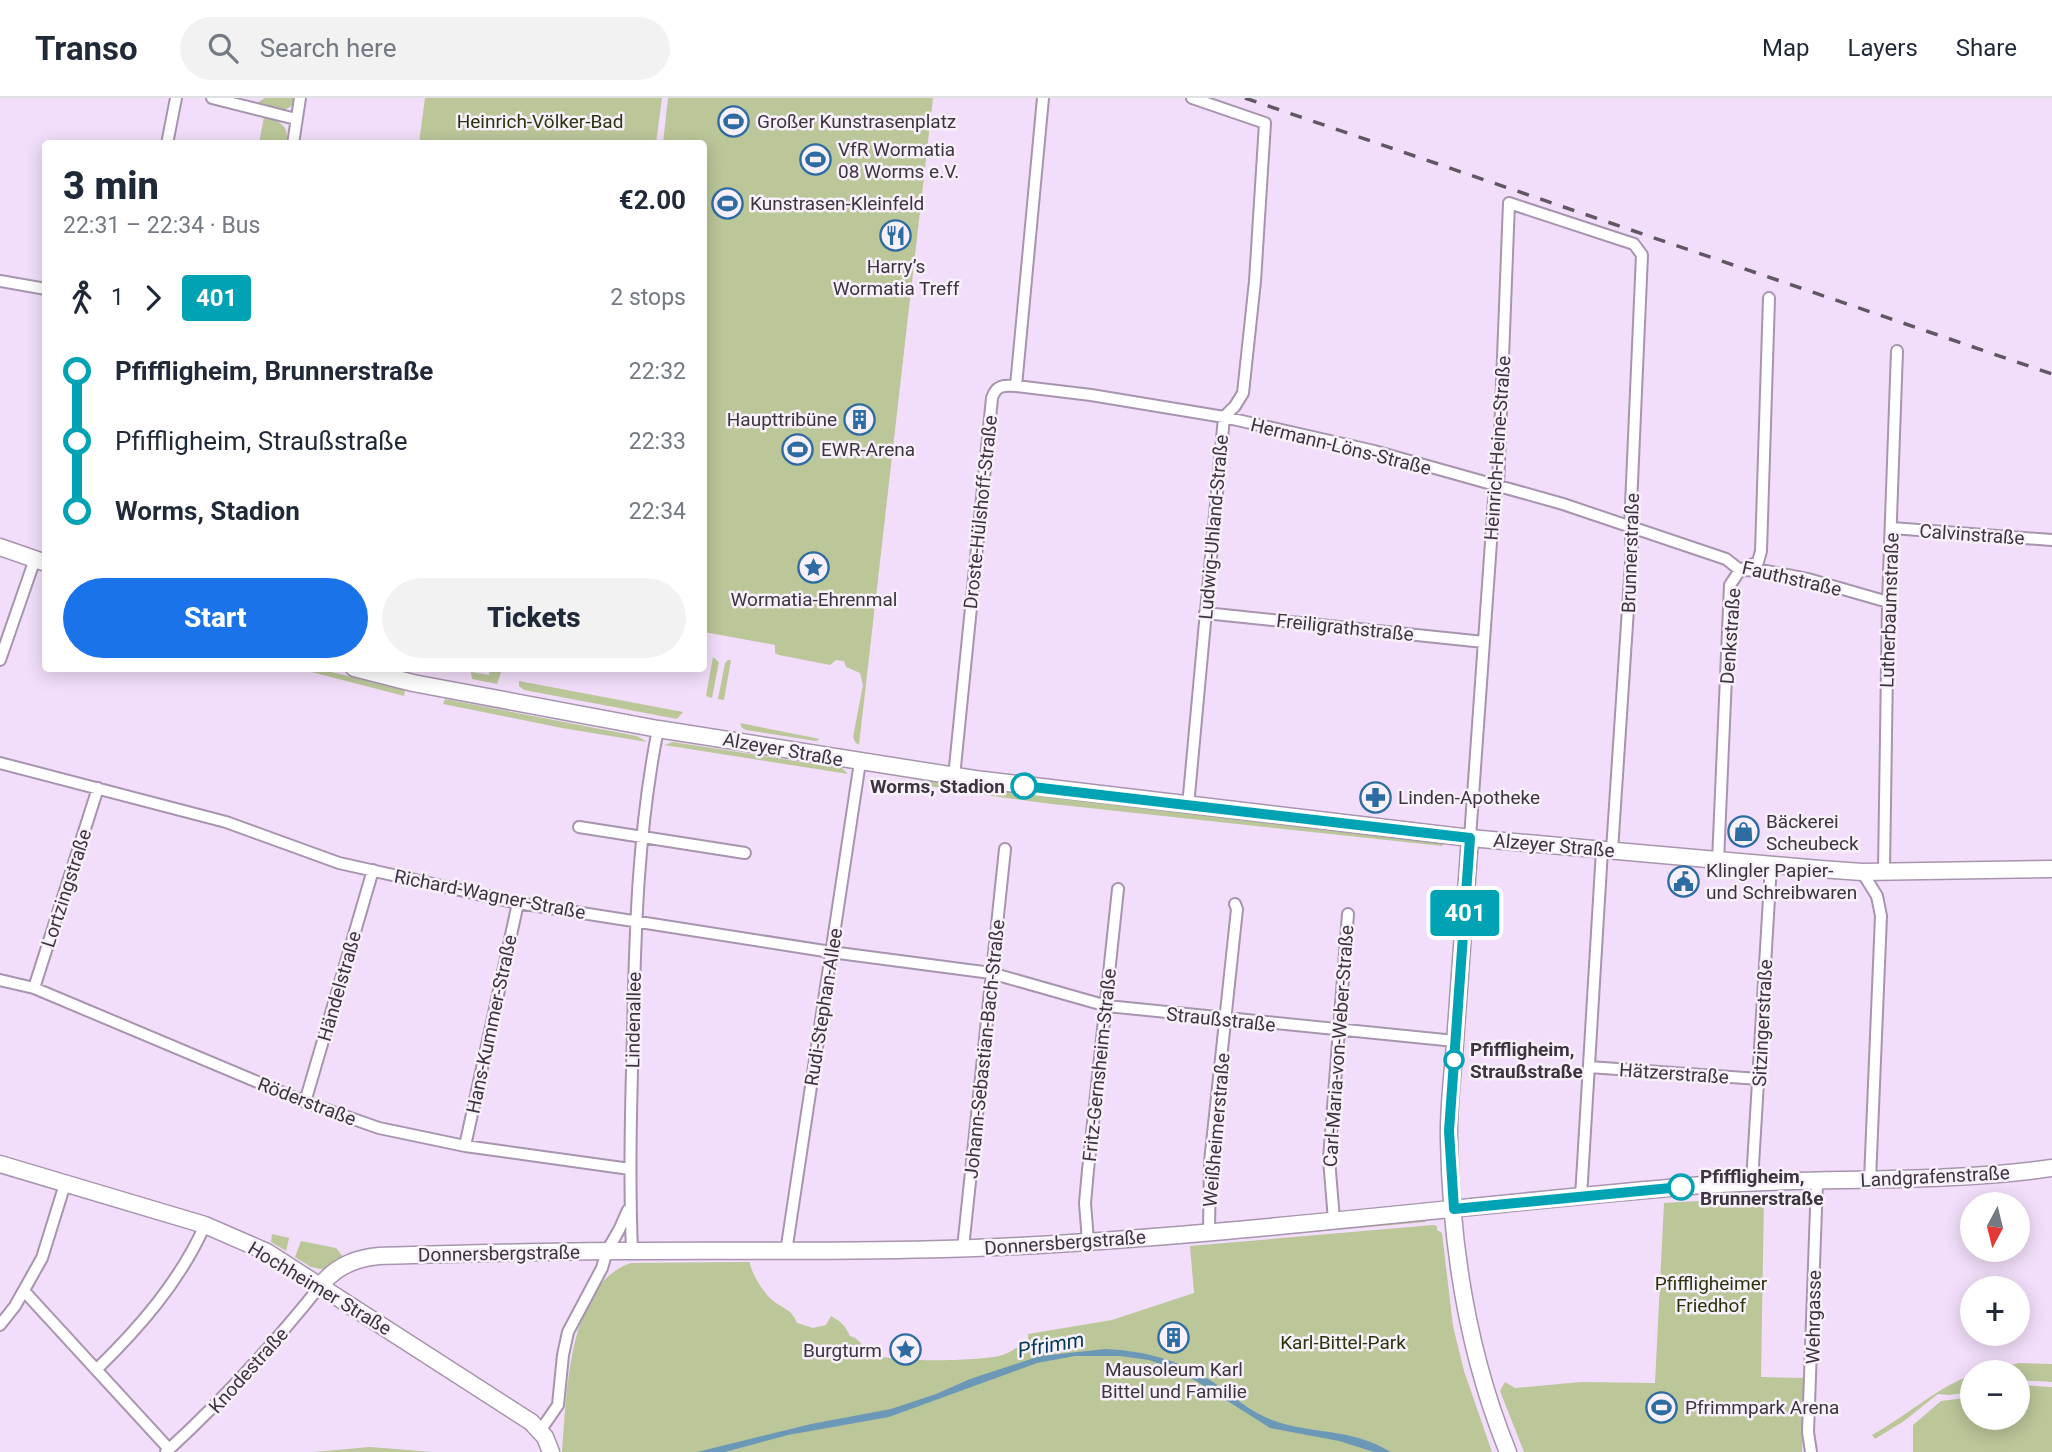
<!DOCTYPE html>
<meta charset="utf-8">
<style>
:root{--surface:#fff;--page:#f2f2f3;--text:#1f2937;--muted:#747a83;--line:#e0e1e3;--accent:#1a73e8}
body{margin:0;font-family:Roboto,sans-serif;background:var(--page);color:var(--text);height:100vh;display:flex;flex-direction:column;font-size:26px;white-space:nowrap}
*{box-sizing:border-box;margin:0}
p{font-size:23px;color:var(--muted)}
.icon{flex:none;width:38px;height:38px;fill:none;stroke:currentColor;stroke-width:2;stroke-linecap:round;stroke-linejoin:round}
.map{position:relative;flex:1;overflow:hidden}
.drawer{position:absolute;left:42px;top:42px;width:665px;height:532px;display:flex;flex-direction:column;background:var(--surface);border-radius:7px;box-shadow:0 4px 18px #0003}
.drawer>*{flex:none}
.badge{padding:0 14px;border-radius:5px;font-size:24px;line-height:46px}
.needle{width:46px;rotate:187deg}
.fabs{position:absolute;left:1960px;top:1094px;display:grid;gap:14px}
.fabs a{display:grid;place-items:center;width:70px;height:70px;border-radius:50%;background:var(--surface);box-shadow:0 4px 18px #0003;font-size:35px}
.map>.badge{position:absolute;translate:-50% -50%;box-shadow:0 0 0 4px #fff}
.legs{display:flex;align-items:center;gap:10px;height:77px;padding:0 21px;font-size:23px}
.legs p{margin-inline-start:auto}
.headline{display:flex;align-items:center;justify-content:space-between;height:119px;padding:0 21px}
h1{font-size:38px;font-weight:800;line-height:52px}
.action{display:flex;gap:14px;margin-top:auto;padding:14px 21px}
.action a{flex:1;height:80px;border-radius:42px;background:var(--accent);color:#fff;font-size:28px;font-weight:800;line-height:80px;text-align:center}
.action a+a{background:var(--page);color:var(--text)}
ul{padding:0 21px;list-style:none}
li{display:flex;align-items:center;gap:24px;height:70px;font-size:26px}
li i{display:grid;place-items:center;width:10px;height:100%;margin:0 9px;background:currentColor}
li i::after{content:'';width:18px;height:18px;margin:-9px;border:5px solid;border-radius:50%;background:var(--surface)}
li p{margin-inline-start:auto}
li:first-child i{background:linear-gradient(#0000 50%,currentColor 0)}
li:last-child i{background:linear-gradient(currentColor 50%,#0000 0)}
header{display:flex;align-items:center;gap:42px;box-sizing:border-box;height:98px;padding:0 35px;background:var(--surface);border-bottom:2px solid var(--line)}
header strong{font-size:33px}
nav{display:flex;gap:38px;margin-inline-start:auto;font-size:24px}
.search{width:490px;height:63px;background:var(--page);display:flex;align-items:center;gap:18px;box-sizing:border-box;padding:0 24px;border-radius:38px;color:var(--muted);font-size:26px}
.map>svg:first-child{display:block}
.green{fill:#bbc699}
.water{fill:#6c98b8}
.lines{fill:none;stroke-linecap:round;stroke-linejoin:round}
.street-casing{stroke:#a794ae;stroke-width:14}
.secondary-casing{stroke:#a794ae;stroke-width:19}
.street{stroke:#fff;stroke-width:10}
.secondary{stroke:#fff;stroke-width:16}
.rail{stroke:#605664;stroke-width:3.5;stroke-dasharray:12 12;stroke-linecap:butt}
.line-1-casing{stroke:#fff;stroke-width:16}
.line-1{stroke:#00a3b4;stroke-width:10}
.stop-1-dot{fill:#fff;stroke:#00a3b4;stroke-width:3.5}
.labels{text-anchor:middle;stroke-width:5;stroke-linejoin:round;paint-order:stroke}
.park-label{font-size:19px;fill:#2d340d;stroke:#f8f0fb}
.poi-label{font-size:19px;fill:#3c343f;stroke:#f8f0fb;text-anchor:start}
.street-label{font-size:19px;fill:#3c343f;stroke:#f8f0fb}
.stop-label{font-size:19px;font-weight:bold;fill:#3c343f;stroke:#f8f0fb;text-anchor:start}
.water-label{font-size:21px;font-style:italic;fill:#003a5a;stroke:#f8f0fb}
</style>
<header>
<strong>Transo</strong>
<div class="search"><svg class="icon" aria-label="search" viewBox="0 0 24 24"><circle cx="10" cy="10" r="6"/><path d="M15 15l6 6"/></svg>Search here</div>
<nav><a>Map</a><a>Layers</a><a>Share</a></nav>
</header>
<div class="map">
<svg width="2052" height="1354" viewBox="0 0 2052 1354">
<rect width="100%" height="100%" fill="#f2defa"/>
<!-- green -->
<path class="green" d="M 265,0 L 295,0 L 292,8 L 284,12 L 257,5 Z
M 425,0 L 662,0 L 656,45 L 419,45 Z
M 668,0 L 933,0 L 859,647 L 855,644 L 853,639 L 863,587 L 860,575 L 846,569 L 844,563 L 836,562 L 830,567 L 779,557 L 775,555 L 775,547 L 704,534 L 704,46 L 663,45 Z
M 264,19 C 279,22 290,28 286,45 L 259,45 Z
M 713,559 L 719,564 L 712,600 L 706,598 Z
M 728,562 L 731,562 L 724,602 L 718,601 L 725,565 Z
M 300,571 L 319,571 L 405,592 L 404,598 Z
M 490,571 L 502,571 L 497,586 L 472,581 L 471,574 L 489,577 Z
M 519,583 L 683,614 L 677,621 L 524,592 L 519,588 Z
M 445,601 L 637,638 L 647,644 L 562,630 L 443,606 Z
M 740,625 L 820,641 L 816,643 L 746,632 L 742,630 Z
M 673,644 L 842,670 L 848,676 L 664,647 Z
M 922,682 L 970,688 L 970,694 L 921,687 Z
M 978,690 L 1443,744 L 1442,748 L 1052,706 L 977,696 Z
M 1764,1099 L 1761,1279 L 1805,1280 L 1802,1354 L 1524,1354 L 1500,1293 L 1505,1284 L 1515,1290 L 1581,1284 L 1655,1285 L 1664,1105 Z
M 1426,1121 L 1426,1124 L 1279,1137 L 1278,1134 Z
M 1433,1127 L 1437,1128 L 1437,1132 L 1442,1135 L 1453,1228 L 1464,1273 L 1492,1354 L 562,1354 C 567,1299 567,1186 631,1165 L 750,1164 C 750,1173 762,1192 769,1199 C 778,1209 792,1210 797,1225 L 813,1230 L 826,1227 L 831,1218 C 842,1224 845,1228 850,1238 C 862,1241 861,1251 874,1256 C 892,1265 976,1263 999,1258 C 1009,1256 1019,1248 1028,1243 L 1028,1236 L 1112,1222 L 1194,1195 L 1190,1148 Z
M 272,1136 L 289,1140 L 286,1153 L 271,1144 Z
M 301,1143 L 336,1150 L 345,1161 L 325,1172 L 311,1169 L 295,1159 Z
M 2019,1265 L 2052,1266 L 2052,1284 L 2018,1282 L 2018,1274 L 1982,1274 Z
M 1972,1277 L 1972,1294 L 1949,1297 L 1938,1296 L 1904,1323 L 1875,1341 L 1872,1337 C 1907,1318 1934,1291 1972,1277 Z
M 2018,1287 L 2052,1289 L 2052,1354 L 1913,1354 L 1913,1327 L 1941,1303 L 1972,1299 L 1972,1320 L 2018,1320 Z
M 370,1349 L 433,1354 L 314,1354 Z"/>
<!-- water -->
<path class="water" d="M 1106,1251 C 1145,1253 1180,1262 1213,1284 C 1232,1297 1250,1314 1272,1322 C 1312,1337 1349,1329 1391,1354 L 1374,1354 L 1339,1343 L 1270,1330 L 1196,1283 L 1171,1270 L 1149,1262 L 1120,1258 L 1075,1258 L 1037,1265 L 889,1319 L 788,1337 L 725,1354 L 697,1354 L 811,1326 L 891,1311 L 936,1296 L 970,1281 L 1040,1258 Z"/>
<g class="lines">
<defs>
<path id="street" d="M 212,0 L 296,21
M 167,46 L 176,0
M 293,46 L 300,0
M 0,183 L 46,191
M 1016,288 L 1091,297 L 1224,319 L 1374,353 L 1563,406 L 1726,461 L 1740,472 L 1767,473 L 1808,481 L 1888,504
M 1892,430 L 2052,442
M 1205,515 L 1484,544
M 0,562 L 35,461
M 0,665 L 226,724 L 339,765 L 518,805 L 831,854 L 991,875 L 1107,908 L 1455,943
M 954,679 L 992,300 C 996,287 1004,287 1016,288 L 1043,0
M 1188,708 L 1224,319 L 1235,308 L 1243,295 L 1255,183 L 1265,25 L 1192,0
M 579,729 L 745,755
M 1470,740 L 1494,402 L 1498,388 L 1509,105 L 1634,146 L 1642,157 L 1630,430 L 1632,450 L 1612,753
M 1718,763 L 1730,487 L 1740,472 L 1758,464 L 1761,453 L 1769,200
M 1884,772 L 1888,504 L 1897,253
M 1862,774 L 1877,798 L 1881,818 L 1870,1082
M 0,882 L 34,890 L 305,1004 L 379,1030 L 465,1048 L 630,1071
M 34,890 L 98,690
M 1589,969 L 1759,981
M 305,1004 L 373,772
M 465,1048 L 518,805
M 1752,1084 L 1771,767
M 1581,1099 L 1602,752
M 1334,1122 L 1329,1061 L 1348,816
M 1209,1133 L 1210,1064 L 1237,811 L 1235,806
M 1088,1143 L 1085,1105 L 1088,1072 L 1118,791
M 963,1150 L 1005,751
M 632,1153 C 629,1080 631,1007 633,934 C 635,833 638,731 658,631
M 786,1154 L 860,664
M 24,1193 L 169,1351
M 0,1227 L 15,1208 L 42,1160 L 65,1086
M 97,1271 C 140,1229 180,1183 205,1127
M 540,1333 L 558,1307 L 563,1257 L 568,1234 L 602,1170 L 607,1153 L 619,1132 L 628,1112
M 166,1354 C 223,1302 273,1247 321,1187
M 1811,1354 L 1808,1334 L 1817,1083"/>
<path id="secondary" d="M 0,449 L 46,465
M 354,570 L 413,585 L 658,631 L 975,681 L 1470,740 L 1820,771 L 1862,774 L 2052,771
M 1470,740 C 1465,803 1461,867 1456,931 C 1454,968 1448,1005 1449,1042 C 1451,1148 1468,1256 1508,1354
M 0,1066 L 205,1127 L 267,1154 L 531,1324 L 545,1339 L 551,1354
M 321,1187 C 336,1168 356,1160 379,1158 C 461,1156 542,1153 624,1153 C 756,1152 887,1155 1019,1148 C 1244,1136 1467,1107 1691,1088 C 1811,1078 1932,1087 2052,1070"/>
</defs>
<!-- street casing -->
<use href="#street" class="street-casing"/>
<!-- secondary casing -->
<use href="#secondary" class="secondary-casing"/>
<!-- street -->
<use href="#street" class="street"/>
<!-- secondary -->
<use href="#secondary" class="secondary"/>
<!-- rail -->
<path class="rail" d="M 1245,0 L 2052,276"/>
</g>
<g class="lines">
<defs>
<path id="line-1" d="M 1024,688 L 1470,740 L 1449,1033 L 1454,1111 L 1681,1089"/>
</defs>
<!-- line-1 casing -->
<use href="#line-1" class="line-1-casing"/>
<!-- line-1 -->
<use href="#line-1" class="line-1"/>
</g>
<!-- icons -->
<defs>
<symbol id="stadium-ring" viewBox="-11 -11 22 22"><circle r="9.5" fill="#f8f0fb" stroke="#2d6ca3" stroke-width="1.5"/><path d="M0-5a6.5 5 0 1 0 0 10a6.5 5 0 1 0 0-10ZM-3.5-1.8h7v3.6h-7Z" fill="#2d6ca3"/></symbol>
<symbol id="restaurant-ring" viewBox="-11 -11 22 22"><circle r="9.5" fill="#f8f0fb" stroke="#2d6ca3" stroke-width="1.5"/><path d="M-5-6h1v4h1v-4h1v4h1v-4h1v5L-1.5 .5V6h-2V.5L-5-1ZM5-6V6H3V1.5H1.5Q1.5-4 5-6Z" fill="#2d6ca3"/></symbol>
<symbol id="building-ring" viewBox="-11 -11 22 22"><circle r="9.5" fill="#f8f0fb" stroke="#2d6ca3" stroke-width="1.5"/><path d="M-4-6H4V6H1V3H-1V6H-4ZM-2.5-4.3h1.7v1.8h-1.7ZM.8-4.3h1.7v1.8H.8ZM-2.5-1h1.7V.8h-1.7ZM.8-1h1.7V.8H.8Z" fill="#2d6ca3"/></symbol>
<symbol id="sight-ring" viewBox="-11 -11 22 22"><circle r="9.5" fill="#f8f0fb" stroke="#2d6ca3" stroke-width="1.5"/><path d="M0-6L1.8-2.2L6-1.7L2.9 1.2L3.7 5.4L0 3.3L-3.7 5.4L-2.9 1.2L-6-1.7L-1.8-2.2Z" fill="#2d6ca3"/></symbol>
<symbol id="pharmacy-ring" viewBox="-11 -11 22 22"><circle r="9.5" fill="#f8f0fb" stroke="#2d6ca3" stroke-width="1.5"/><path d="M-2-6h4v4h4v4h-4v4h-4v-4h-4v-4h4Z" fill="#2d6ca3"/></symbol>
<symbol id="shop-ring" viewBox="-11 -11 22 22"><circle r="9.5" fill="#f8f0fb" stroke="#2d6ca3" stroke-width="1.5"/><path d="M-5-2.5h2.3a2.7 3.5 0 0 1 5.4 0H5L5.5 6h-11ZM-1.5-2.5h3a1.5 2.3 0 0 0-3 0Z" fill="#2d6ca3"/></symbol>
<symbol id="civic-ring" viewBox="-11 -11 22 22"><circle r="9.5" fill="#f8f0fb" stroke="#2d6ca3" stroke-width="1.5"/><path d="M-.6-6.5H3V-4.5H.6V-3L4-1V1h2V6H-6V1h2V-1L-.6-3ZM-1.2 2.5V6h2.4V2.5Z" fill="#2d6ca3"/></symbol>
</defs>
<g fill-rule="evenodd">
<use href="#stadium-ring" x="716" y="6" width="35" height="35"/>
<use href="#stadium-ring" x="798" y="44" width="35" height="35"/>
<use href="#stadium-ring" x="710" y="88" width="35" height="35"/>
<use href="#restaurant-ring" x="878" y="120" width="35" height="35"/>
<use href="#building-ring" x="842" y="304" width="35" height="35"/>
<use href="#stadium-ring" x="780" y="334" width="35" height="35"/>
<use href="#sight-ring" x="796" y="452" width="35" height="35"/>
<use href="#pharmacy-ring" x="1358" y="682" width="35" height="35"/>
<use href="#shop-ring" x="1726" y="716" width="35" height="35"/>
<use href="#civic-ring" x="1666" y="766" width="35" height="35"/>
<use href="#building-ring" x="1156" y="1222" width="35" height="35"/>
<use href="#sight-ring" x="888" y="1234" width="35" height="35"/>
<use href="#stadium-ring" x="1644" y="1292" width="35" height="35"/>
</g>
<!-- markers -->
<g class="stop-1-dot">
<circle cx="1024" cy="688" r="12"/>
<circle cx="1454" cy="962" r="9"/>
<circle cx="1681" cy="1089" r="12"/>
</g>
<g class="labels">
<!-- park labels -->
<g class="park-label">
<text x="540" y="30">Heinrich-Völker-Bad</text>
<text x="1711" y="1192">Pfiffligheimer<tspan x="1711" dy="22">Friedhof</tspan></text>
<text x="1343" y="1251">Karl-Bittel-Park</text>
</g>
<!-- poi labels -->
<g class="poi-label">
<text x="757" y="30">Großer Kunstrasenplatz</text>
<text x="838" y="58">VfR Wormatia<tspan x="838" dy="22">08 Worms e.V.</tspan></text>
<text x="750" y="112">Kunstrasen-Kleinfeld</text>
<text x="896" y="175" text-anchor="middle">Harry’s<tspan x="896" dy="22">Wormatia Treff</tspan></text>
<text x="837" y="328" text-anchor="end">Haupttribüne</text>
<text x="821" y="358">EWR-Arena</text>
<text x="814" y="508" text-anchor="middle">Wormatia-Ehrenmal</text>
<text x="1398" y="706">Linden-Apotheke</text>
<text x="1766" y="730">Bäckerei<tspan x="1766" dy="22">Scheubeck</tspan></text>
<text x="1706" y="779">Klingler Papier-<tspan x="1706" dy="22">und Schreibwaren</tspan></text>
<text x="882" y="1259" text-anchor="end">Burgturm</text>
<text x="1174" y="1278" text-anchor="middle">Mausoleum Karl<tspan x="1174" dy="22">Bittel und Familie</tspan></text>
<text x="1685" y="1316">Pfrimmpark Arena</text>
</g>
<!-- street labels -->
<g class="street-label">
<text transform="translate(1341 348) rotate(14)" y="7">Hermann-Löns-Straße</text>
<text transform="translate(1497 350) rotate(-86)" y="7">Heinrich-Heine-Straße</text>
<text transform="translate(980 414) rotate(-84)" y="7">Droste-Hülshoff-Straße</text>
<text transform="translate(1213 429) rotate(-85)" y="7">Ludwig-Uhland-Straße</text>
<text transform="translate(1972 436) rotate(4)" y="7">Calvinstraße</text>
<text transform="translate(1630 455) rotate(-88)" y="7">Brunnerstraße</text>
<text transform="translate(1792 480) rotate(13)" y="7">Fauthstraße</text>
<text transform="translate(1889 512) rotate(-88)" y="7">Lutherbaumstraße</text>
<text transform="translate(1345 529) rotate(6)" y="7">Freiligrathstraße</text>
<text transform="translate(1730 538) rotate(-86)" y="7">Denkstraße</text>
<text transform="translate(783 651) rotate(10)" y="7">Alzeyer Straße</text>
<text transform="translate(1554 747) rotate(5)" y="7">Alzeyer Straße</text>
<text transform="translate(66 790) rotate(-72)" y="7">Lortzingstraße</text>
<text transform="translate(490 796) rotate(11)" y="7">Richard-Wagner-Straße</text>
<text transform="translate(339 888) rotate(-74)" y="7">Händelstraße</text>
<text transform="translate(823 909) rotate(-81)" y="7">Rudi-Stephan-Allee</text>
<text transform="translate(1221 921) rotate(6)" y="7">Straußstraße</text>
<text transform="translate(633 922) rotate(-89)" y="7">Lindenallee</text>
<text transform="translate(1762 925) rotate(-87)" y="7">Sitzingerstraße</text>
<text transform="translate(491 926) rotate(-78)" y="7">Hans-Kummer-Straße</text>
<text transform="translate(1338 948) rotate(-86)" y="7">Carl-Maria-von-Weber-Straße</text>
<text transform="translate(984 951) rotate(-84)" y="7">Johann-Sebastian-Bach-Straße</text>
<text transform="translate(1099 967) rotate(-84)" y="7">Fritz-Gernsheim-Straße</text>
<text transform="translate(1674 975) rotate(4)" y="7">Hätzerstraße</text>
<text transform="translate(307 1003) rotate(21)" y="7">Röderstraße</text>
<text transform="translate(1216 1032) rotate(-85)" y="7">Weißheimerstraße</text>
<text transform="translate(1935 1078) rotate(-3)" y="7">Landgrafenstraße</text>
<text transform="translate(1065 1144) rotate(-4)" y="7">Donnersbergstraße</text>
<text transform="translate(499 1155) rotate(-1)" y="7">Donnersbergstraße</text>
<text transform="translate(320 1190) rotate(31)" y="7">Hochheimer Straße</text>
<text transform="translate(1813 1219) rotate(-89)" y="7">Wehrgasse</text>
<text transform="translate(248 1272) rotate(-48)" y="7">Knodestraße</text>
</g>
<!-- stop labels -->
<g class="stop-label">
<text x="1005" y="695" text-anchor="end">Worms, Stadion</text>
<text x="1470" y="958">Pfiffligheim,<tspan x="1470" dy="22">Straußstraße</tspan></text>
<text x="1700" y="1085">Pfiffligheim,<tspan x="1700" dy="22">Brunnerstraße</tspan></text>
</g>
<!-- water labels -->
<g class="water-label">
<text transform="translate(1051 1247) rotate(-10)" y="7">Pfrimm</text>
</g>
</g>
</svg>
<div class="fabs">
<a><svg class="needle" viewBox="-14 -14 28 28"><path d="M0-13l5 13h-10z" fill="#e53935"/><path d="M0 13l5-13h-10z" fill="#747a83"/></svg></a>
<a>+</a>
<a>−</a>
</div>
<b class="badge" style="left:1465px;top:815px;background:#00a3b4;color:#fff">401</b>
<section class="drawer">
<div class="headline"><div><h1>3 min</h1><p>22:31 – 22:34 · Bus</p></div><b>€2.00</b></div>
<div class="legs"><svg class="icon" aria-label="walk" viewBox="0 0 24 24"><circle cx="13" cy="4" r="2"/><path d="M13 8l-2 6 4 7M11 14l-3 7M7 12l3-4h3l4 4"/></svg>1<svg class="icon" aria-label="forward" viewBox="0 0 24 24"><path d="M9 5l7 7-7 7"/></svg><b class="badge" style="background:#00a3b4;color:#fff">401</b><p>2 stops</p></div>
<ul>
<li><i style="color:#00a3b4"></i><b>Pfiffligheim, Brunnerstraße</b><p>22:32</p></li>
<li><i style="color:#00a3b4"></i><span>Pfiffligheim, Straußstraße</span><p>22:33</p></li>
<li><i style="color:#00a3b4"></i><b>Worms, Stadion</b><p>22:34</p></li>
</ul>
<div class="action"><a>Start</a><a>Tickets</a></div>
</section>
</div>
